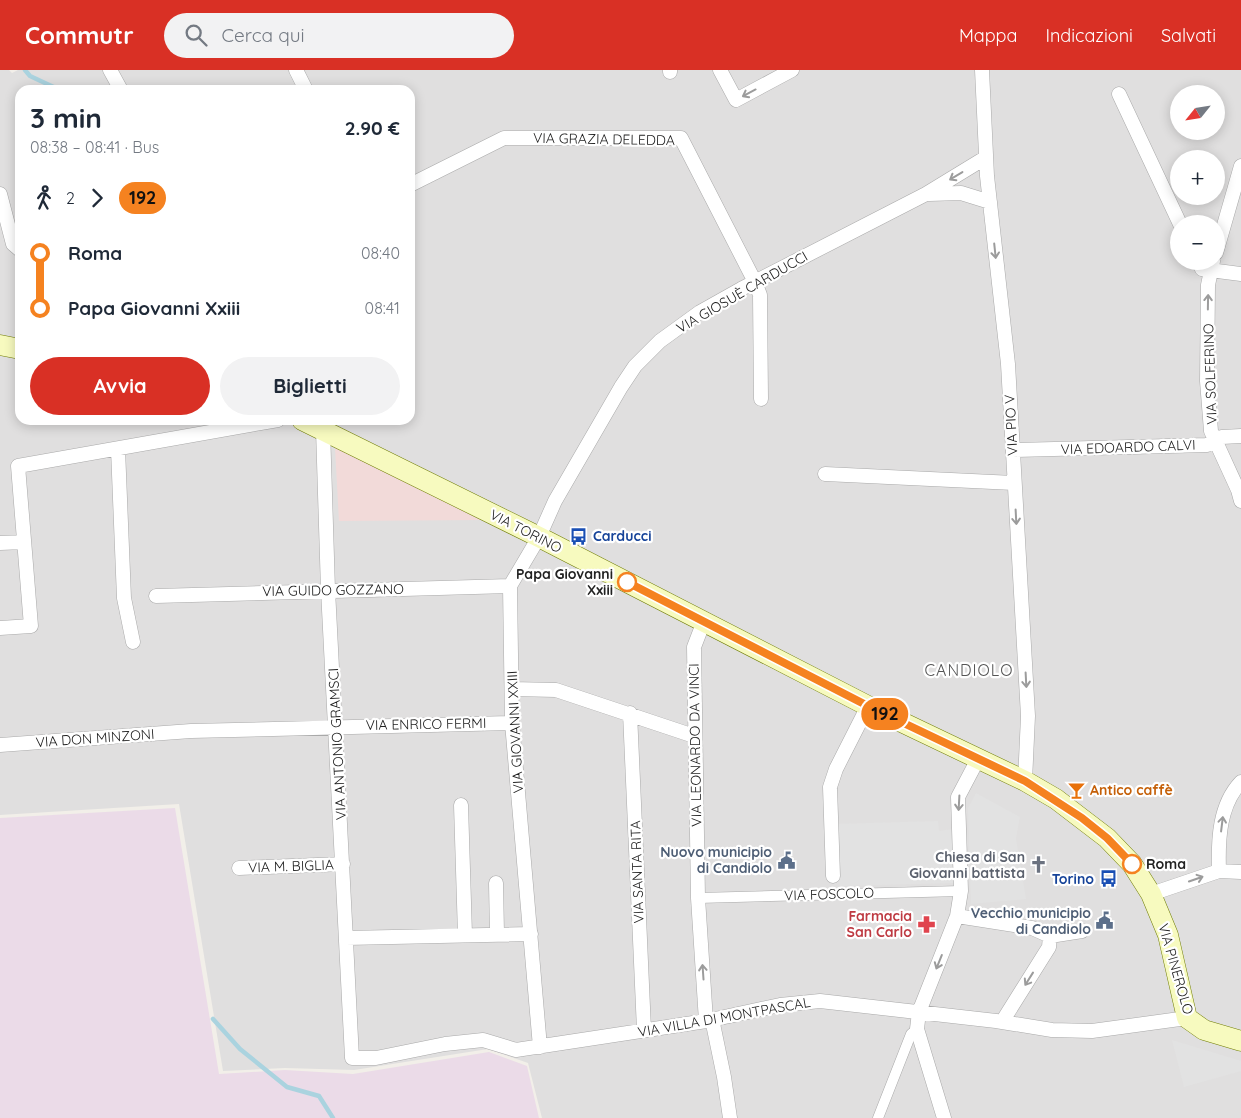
<!DOCTYPE html>
<html lang="it">
<meta charset="utf-8">
<style>
:root{--surface:#fff;--page:#f2f2f3;--text:#1f2937;--muted:#747a83;--accent:#d93025}
body{margin:0;font-family:Quicksand,sans-serif;background:var(--page);color:var(--text);height:100vh;display:flex;flex-direction:column;font-size:19px;white-space:nowrap}
*{box-sizing:border-box;margin:0}
p{font-size:16px;color:var(--muted)}
.icon{flex:none;width:28px;height:28px;fill:none;stroke:currentColor;stroke-width:2;stroke-linecap:round;stroke-linejoin:round}
.map{position:relative;flex:1;overflow:hidden}
.side{position:absolute;left:15px;top:15px;width:400px;height:340px;display:flex;flex-direction:column;background:var(--surface);border-radius:15px;box-shadow:0 2px 12px #0003}
.side>*{flex:none}
.badge{padding:0 10px;border-radius:16px;font-size:18px;line-height:32px}
.needle{width:32px;rotate:240deg}
.fabs{position:absolute;left:1170px;top:15px;display:grid;gap:10px}
.fabs a{display:grid;place-items:center;width:55px;height:55px;border-radius:50%;background:var(--surface);box-shadow:0 2px 12px #0003;font-size:25px}
.map>.badge{position:absolute;translate:-50% -50%;box-shadow:0 0 0 2px #fff}
.legs{display:flex;align-items:center;gap:8px;height:55px;padding:0 15px;font-size:16px}
.legs p{margin-inline-start:auto}
.overview{display:flex;align-items:center;justify-content:space-between;height:85px;padding:0 15px}
h1{font-size:28px;font-weight:700;line-height:38px}
.primary-button{display:flex;gap:10px;margin-top:auto;padding:10px 15px}
.primary-button a{flex:1;height:58px;border-radius:30px;background:var(--accent);color:#fff;font-size:20px;font-weight:700;line-height:58px;text-align:center}
.primary-button a+a{background:var(--page);color:var(--text)}
ul{padding:0 15px;list-style:none}
li{display:flex;align-items:center;gap:18px;height:55px;font-size:19px}
li i{display:grid;place-items:center;width:8px;height:100%;margin:0 6px;background:currentColor}
li i::after{content:'';width:12px;height:12px;margin:-6px;border:4px solid;border-radius:50%;background:var(--surface)}
li p{margin-inline-start:auto}
li:first-child i{background:linear-gradient(#0000 50%,currentColor 0)}
li:last-child i{background:linear-gradient(currentColor 50%,#0000 0)}
header{display:flex;align-items:center;gap:30px;box-sizing:border-box;height:70px;padding:0 25px;background:var(--accent);color:#fff}
header strong{font-size:24px}
nav{display:flex;gap:28px;margin-inline-start:auto;font-size:18px}
.search{width:350px;height:45px;background:var(--page);display:flex;align-items:center;gap:12px;box-sizing:border-box;padding:0 18px;border-radius:28px;color:var(--muted);font-size:19px}
.map>svg:first-child{display:block}
.residential{fill:#e0dfdf;fill-rule:evenodd}
.commercial{fill:#f2dad9}
.industrial{fill:#ebdbe8}
.parking{fill:#e2e2e2}
.lines{fill:none;stroke-linecap:round;stroke-linejoin:round}
.stream{stroke:#aad3df;stroke-width:4.5}
.pedestrian-casing{stroke:#a9a9a9;stroke-width:11}
.minor-casing{stroke:#a9a9a9;stroke-width:15}
.secondary-casing{stroke:#707d05;stroke-width:21}
.pedestrian{stroke:#fff;stroke-width:10}
.minor{stroke:#fff;stroke-width:14}
.secondary{stroke:#f7fabf;stroke-width:20}
.oneway{stroke:#9c9c9c}
.line-1-casing{stroke:#fff;stroke-width:11}
.line-1{stroke:#f58220;stroke-width:8}
.stop-1-dot{fill:#fff;stroke:#f58220;stroke-width:2.5}
.labels{text-anchor:middle;stroke-width:4.5;stroke-linejoin:round;paint-order:stroke}
.street-label{font-size:14px;fill:#222;stroke:#fff}
.transit-label{font-size:14px;font-weight:bold;fill:#164399;stroke:#fff;text-anchor:start}
.stop-label{font-size:14px;font-weight:bold;fill:#222;stroke:#fff;text-anchor:end}
.food-label{font-size:14px;font-weight:bold;fill:#c56008;stroke:#fff;text-anchor:start}
.service-label{font-size:14px;font-weight:bold;fill:#4e5e75;stroke:#fff;text-anchor:end}
.worship-label{font-size:14px;font-weight:bold;fill:#5b616d;stroke:#fff;text-anchor:end}
.health-label{font-size:14px;font-weight:bold;fill:#be3a42;stroke:#fff;text-anchor:end}
.quarter-label{font-size:16px;letter-spacing:1px;fill:#555;stroke:#fff}
</style>
<header>
<strong>Commutr</strong>
<div class="search"><svg class="icon" aria-label="search" viewBox="0 0 24 24"><circle cx="10" cy="10" r="6"/><path d="M15 15l6 6"/></svg>Cerca qui</div>
<nav><a>Mappa</a><a>Indicazioni</a><a>Salvati</a></nav>
</header>
<div class="map">
<svg width="1241" height="1048" viewBox="0 0 1241 1048">
<rect width="100%" height="100%" fill="#f2efe9"/>
<!-- residential -->
<path class="residential" d="M 0,0 L 9,0 L 12,3 L 18,0 L 1241,0 L 1241,1048 L 542,1048 L 528,993 L 488,979 L 354,1000 L 285,998 L 223,1001 L 179,734 L 0,745 ZM 20,20 L 410,20 L 410,350 L 20,350 ZM 1179,24 L 1216,24 L 1216,61 L 1179,61 ZM 1179,89 L 1216,89 L 1216,126 L 1179,126 ZM 1179,154 L 1216,154 L 1216,191 L 1179,191 Z"/>
<!-- commercial -->
<path class="commercial" d="M 335,377 L 482,450 L 339,451 Z"/>
<!-- industrial -->
<path class="industrial" d="M 175,738 L 219,1004 L 285,1000 L 353,1004 L 489,982 L 527,996 L 539,1048 L 0,1048 L 0,748 Z"/>
<!-- parking -->
<path class="parking" d="M 976,723 L 1020,747 L 1016,769 L 1026,829 L 971,834 L 968,738 Z
M 938,751 L 939,761 L 953,759 L 953,813 L 840,816 L 836,754 Z
M 1172,970 L 1241,991 L 1241,1001 L 1184,1017 Z"/>
<g class="lines">
<!-- stream -->
<path class="stream" d="M 25,0 L 30,6 L 60,20
M 213,949 L 240,979 L 287,1017 L 319,1026 L 333,1048"/>
<defs>
<path id="pedestrian" d="M 698,828 L 961,821
M 878,1048 L 911,964 L 917,959"/>
<path id="minor" d="M 110,0 L 121,20
M 296,0 L 306,20
M 670,0 L 670,2
M 720,0 L 736,30 L 792,0
M 982,0 L 987,106 L 1008,294 L 1028,646 L 1025,711
M 1119,24 L 1180,154
M 410,115 L 504,68 L 681,68 L 755,212 L 760,225 L 761,329
M 0,124 L 13,174 L 20,180
M 929,124 L 961,123 L 990,132
M 1216,183 L 1241,96
M 1198,191 L 1202,199 L 1241,204
M 1213,191 L 1208,215 L 1207,311 L 1211,361 L 1238,420 L 1241,431
M 323,359 L 328,520 L 352,988 L 376,988 L 445,974 L 483,970 L 516,980 L 706,951 L 780,935 L 820,931 L 996,951 L 1052,960 L 1092,961 L 1187,948
M 118,379 L 124,528 L 133,572
M 1013,380 L 1207,375 L 1222,367 L 1241,366
M 825,404 L 1014,413
M 0,473 L 24,472
M 156,526 L 510,516
M 704,551 L 694,577 L 698,828 L 706,951
M 0,558 L 31,556 L 18,396 L 278,350
M 512,619 L 556,620 L 694,666
M 630,643 L 644,960
M 0,675 L 191,661 L 512,653
M 461,735 L 465,865
M 239,798 L 343,794
M 1219,801 C 1218,770 1219,735 1241,712
M 833,806 L 830,717 L 836,699 L 868,636
M 496,813 L 497,864
M 1151,824 L 1219,801 L 1241,802
M 957,846 L 1032,858 L 1050,866 L 1082,861
M 346,868 L 531,864
M 712,949 L 724,1007 L 730,1048
M 1002,952 L 1049,877 L 1050,866
M 540,977 L 512,653 L 510,516 L 539,467 L 555,431 L 621,317 L 635,296 L 660,271 L 700,242 L 741,219 L 926,124 L 985,88
M 944,1048 L 917,959 L 919,942 L 957,846 L 961,821 L 958,727 L 978,689"/>
<path id="secondary" d="M 0,275 L 20,279
M 302,350 L 539,467 L 868,636 L 1025,711 L 1056,729 L 1107,768 L 1132,794 L 1151,824 L 1168,865 L 1187,948 L 1204,960 L 1241,971"/>
</defs>
<!-- pedestrian casing -->
<use href="#pedestrian" class="pedestrian-casing"/>
<!-- minor casing -->
<use href="#minor" class="minor-casing"/>
<!-- secondary casing -->
<use href="#secondary" class="secondary-casing"/>
<!-- pedestrian -->
<use href="#pedestrian" class="pedestrian"/>
<!-- minor -->
<use href="#minor" class="minor"/>
<!-- secondary -->
<use href="#secondary" class="secondary"/>
</g>
<!-- one-way arrows -->
<defs><path id="oneway-shaft" d="M-6 0H5M1.5-3L5.5 0L1.5 3" fill="none" stroke-width="1.6" stroke-linecap="round" stroke-linejoin="round" transform="scale(1.25)"/></defs>
<g class="oneway">
<use href="#oneway-shaft" transform="translate(749 23) rotate(152)"/>
<use href="#oneway-shaft" transform="translate(956 106) rotate(149)"/>
<use href="#oneway-shaft" transform="translate(995 181) rotate(84)"/>
<use href="#oneway-shaft" transform="translate(1208 232) rotate(-89)"/>
<use href="#oneway-shaft" transform="translate(1016 447) rotate(87)"/>
<use href="#oneway-shaft" transform="translate(1026 610) rotate(87)"/>
<use href="#oneway-shaft" transform="translate(959 733) rotate(93)"/>
<use href="#oneway-shaft" transform="translate(1222 754) rotate(-83)"/>
<use href="#oneway-shaft" transform="translate(1196 809) rotate(-19)"/>
<use href="#oneway-shaft" transform="translate(939 892) rotate(112)"/>
<use href="#oneway-shaft" transform="translate(703 902) rotate(-94)"/>
<use href="#oneway-shaft" transform="translate(1029 909) rotate(122)"/>
</g>
<g class="lines">
<defs>
<path id="line-1" d="M 627,512 L 868,636 L 1025,711 L 1082,748 L 1107,768 L 1132,794"/>
</defs>
<!-- line-1 casing -->
<use href="#line-1" class="line-1-casing"/>
<!-- line-1 -->
<use href="#line-1" class="line-1"/>
</g>
<!-- icons -->
<defs>
<symbol id="bus-bare" viewBox="-9 -9 18 18"><path d="M-5-6H5V4H4V6H2V4H-2V6H-4V4H-5ZM-3.5-4V0h7V-4ZM-3.5 1.2v1.5H-2V1.2ZM2 1.2v1.5H3.5V1.2Z" fill="#1a4fb4" stroke="#fff" stroke-width="2.5" paint-order="stroke"/></symbol>
<symbol id="bar-bare" viewBox="-9 -9 18 18"><path d="M-6-5H6L.8 .8V4.5H3.5V6h-7V4.5H-.8V.8Z" fill="#e8710a" stroke="#fff" stroke-width="2.5" paint-order="stroke"/></symbol>
<symbol id="civic-bare" viewBox="-9 -9 18 18"><path d="M-.6-6.5H3V-4.5H.6V-3L4-1V1h2V6H-6V1h2V-1L-.6-3ZM-1.2 2.5V6h2.4V2.5Z" fill="#5c6f8a" stroke="#fff" stroke-width="2.5" paint-order="stroke"/></symbol>
<symbol id="church-bare" viewBox="-9 -9 18 18"><path d="M-1.2-6h2.4v3.5h3.3v2.4h-3.3V6h-2.4V-.1h-3.3v-2.4h3.3Z" fill="#6b7280" stroke="#fff" stroke-width="2.5" paint-order="stroke"/></symbol>
<symbol id="pharmacy-bare" viewBox="-9 -9 18 18"><path d="M-2-6h4v4h4v4h-4v4h-4v-4h-4v-4h4Z" fill="#e0444e" stroke="#fff" stroke-width="2.5" paint-order="stroke"/></symbol>
</defs>
<g fill-rule="evenodd">
<use href="#bus-bare" x="566" y="454" width="25" height="25"/>
<use href="#bar-bare" x="1064" y="708" width="25" height="25"/>
<use href="#civic-bare" x="774" y="778" width="25" height="25"/>
<use href="#church-bare" x="1026" y="782" width="25" height="25"/>
<use href="#bus-bare" x="1096" y="796" width="25" height="25"/>
<use href="#civic-bare" x="1092" y="838" width="25" height="25"/>
<use href="#pharmacy-bare" x="914" y="842" width="25" height="25"/>
</g>
<!-- markers -->
<g class="stop-1-dot">
<circle cx="627" cy="512" r="9"/>
<circle cx="1132" cy="794" r="9"/>
</g>
<g class="labels">
<!-- street labels -->
<g class="street-label">
<text transform="translate(604 69) rotate(1)" y="5">VIA GRAZIA DELEDDA</text>
<text transform="translate(742 222) rotate(-30)" y="5">VIA GIOSUÈ CARDUCCI</text>
<text transform="translate(1210 304) rotate(-92)" y="5">VIA SOLFERINO</text>
<text transform="translate(1011 355) rotate(-93)" y="5">VIA PIO V</text>
<text transform="translate(1128 377) rotate(-2)" y="5">VIA EDOARDO CALVI</text>
<text transform="translate(526 461) rotate(27)" y="5">VIA TORINO</text>
<text transform="translate(333 520) rotate(-1)" y="5">VIA GUIDO GOZZANO</text>
<text transform="translate(426 654) rotate(-1)" y="5">VIA ENRICO FERMI</text>
<text transform="translate(515 662) rotate(-93)" y="5">VIA GIOVANNI XXIII</text>
<text transform="translate(95 668) rotate(-4)" y="5">VIA DON MINZONI</text>
<text transform="translate(337 674) rotate(-93)" y="5">VIA ANTONIO GRAMSCI</text>
<text transform="translate(695 675) rotate(-91)" y="5">VIA LEONARDO DA VINCI</text>
<text transform="translate(291 796) rotate(-2)" y="5">VIA M. BIGLIA</text>
<text transform="translate(637 802) rotate(-92)" y="5">VIA SANTA RITA</text>
<text transform="translate(829 824) rotate(-2)" y="5">VIA FOSCOLO</text>
<text transform="translate(1176 899) rotate(74)" y="5">VIA PINEROLO</text>
<text transform="translate(724 947) rotate(-10)" y="5">VIA VILLA DI MONTPASCAL</text>
</g>
<!-- transit labels -->
<g class="transit-label">
<text x="593" y="471">Carducci</text>
<text x="1094" y="814" text-anchor="end">Torino</text>
</g>
<!-- stop labels -->
<g class="stop-label">
<text x="613" y="509">Papa Giovanni<tspan x="613" dy="16">Xxiii</tspan></text>
<text x="1146" y="799" text-anchor="start">Roma</text>
</g>
<!-- food labels -->
<g class="food-label">
<text x="1090" y="725">Antico caffè</text>
</g>
<!-- service labels -->
<g class="service-label">
<text x="772" y="787">Nuovo municipio<tspan x="772" dy="16">di Candiolo</tspan></text>
<text x="1091" y="848">Vecchio municipio<tspan x="1091" dy="16">di Candiolo</tspan></text>
</g>
<!-- worship labels -->
<g class="worship-label">
<text x="1025" y="792">Chiesa di San<tspan x="1025" dy="16">Giovanni battista</tspan></text>
</g>
<!-- health labels -->
<g class="health-label">
<text x="912" y="851">Farmacia<tspan x="912" dy="16">San Carlo</tspan></text>
</g>
<!-- quarter labels -->
<g class="quarter-label">
<text x="969" y="606">CANDIOLO</text>
</g>
</g>
</svg>
<div class="fabs">
<a><svg class="needle" viewBox="-14 -14 28 28"><path d="M0-13l5 13h-10z" fill="#e53935"/><path d="M0 13l5-13h-10z" fill="#747a83"/></svg></a>
<a>+</a>
<a>−</a>
</div>
<b class="badge" style="left:885px;top:644px;background:#f58220;color:#111">192</b>
<section class="side">
<div class="overview"><div><h1>3 min</h1><p>08:38 – 08:41 · Bus</p></div><b>2.90 €</b></div>
<div class="legs"><svg class="icon" aria-label="walk" viewBox="0 0 24 24"><circle cx="13" cy="4" r="2"/><path d="M13 8l-2 6 4 7M11 14l-3 7M7 12l3-4h3l4 4"/></svg>2<svg class="icon" aria-label="forward" viewBox="0 0 24 24"><path d="M9 5l7 7-7 7"/></svg><b class="badge" style="background:#f58220;color:#111">192</b></div>
<ul>
<li><i style="color:#f58220"></i><b>Roma</b><p>08:40</p></li>
<li><i style="color:#f58220"></i><b>Papa Giovanni Xxiii</b><p>08:41</p></li>
</ul>
<div class="primary-button"><a>Avvia</a><a>Biglietti</a></div>
</section>
</div>
